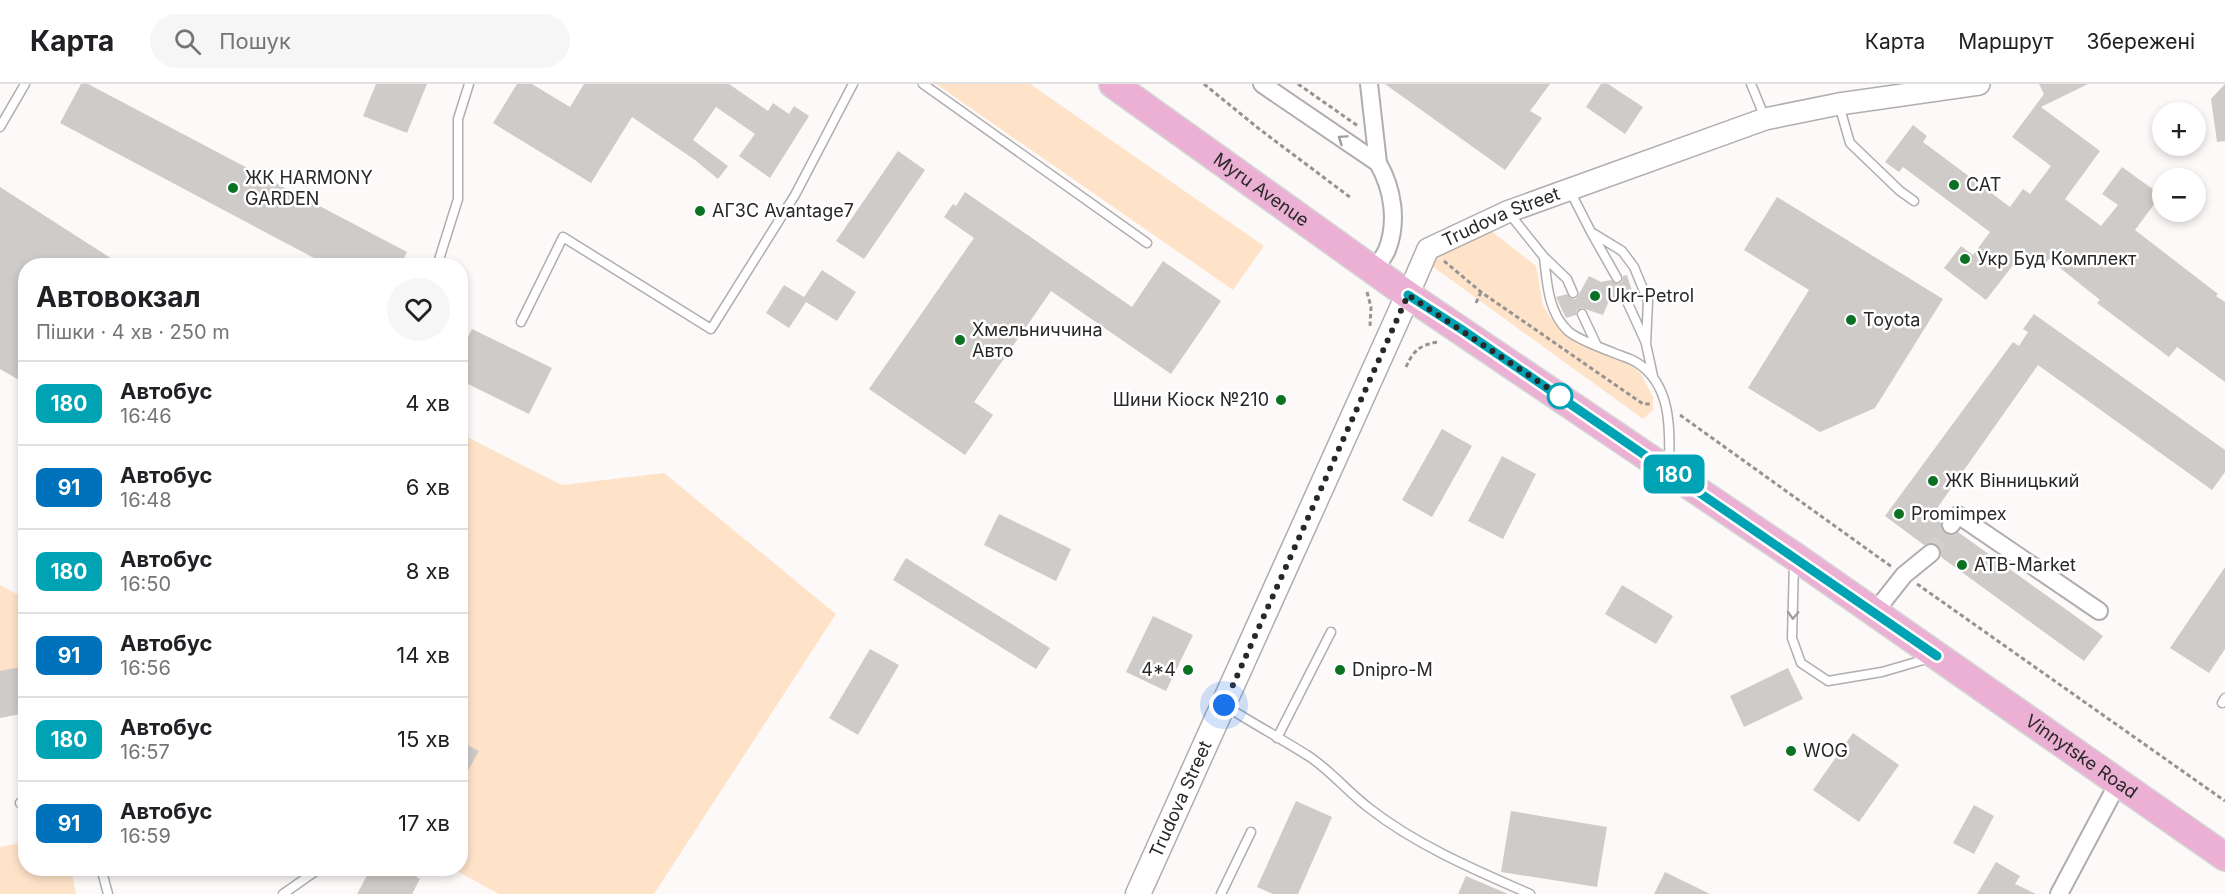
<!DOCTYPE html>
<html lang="uk">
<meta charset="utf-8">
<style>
:root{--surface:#fff;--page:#f6f6f6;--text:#202124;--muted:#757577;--line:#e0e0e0}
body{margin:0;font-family:Inter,sans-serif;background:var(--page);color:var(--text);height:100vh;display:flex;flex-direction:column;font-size:22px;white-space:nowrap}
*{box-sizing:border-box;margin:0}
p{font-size:20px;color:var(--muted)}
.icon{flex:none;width:33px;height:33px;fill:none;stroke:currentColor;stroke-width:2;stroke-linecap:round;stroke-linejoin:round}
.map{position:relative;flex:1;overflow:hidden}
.side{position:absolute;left:18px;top:174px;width:450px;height:618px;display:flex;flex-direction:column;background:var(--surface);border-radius:24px;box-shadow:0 3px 9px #0003}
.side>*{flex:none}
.badge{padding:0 12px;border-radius:9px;font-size:21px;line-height:39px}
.tools{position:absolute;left:2152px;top:18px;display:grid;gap:12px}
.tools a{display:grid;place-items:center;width:54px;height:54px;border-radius:50%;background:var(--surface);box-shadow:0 3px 9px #0003;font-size:30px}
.you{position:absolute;width:30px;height:30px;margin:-15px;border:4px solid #fff;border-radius:50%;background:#1a73e8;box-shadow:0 0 0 9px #1a73e833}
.map>.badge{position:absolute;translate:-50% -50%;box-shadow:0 0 0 3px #fff}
.round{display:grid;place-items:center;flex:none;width:63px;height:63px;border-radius:32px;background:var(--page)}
.overview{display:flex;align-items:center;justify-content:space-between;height:102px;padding:0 18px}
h1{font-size:28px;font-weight:700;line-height:45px}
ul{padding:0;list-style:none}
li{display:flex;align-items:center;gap:18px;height:84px;padding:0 18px;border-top:2px solid var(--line)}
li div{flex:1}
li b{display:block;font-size:22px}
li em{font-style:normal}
li .badge{min-width:66px;font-weight:700;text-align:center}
header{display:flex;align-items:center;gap:36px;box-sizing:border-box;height:84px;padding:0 30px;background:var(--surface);border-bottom:2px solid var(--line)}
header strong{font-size:28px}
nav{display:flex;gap:33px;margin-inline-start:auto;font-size:21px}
.search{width:420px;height:54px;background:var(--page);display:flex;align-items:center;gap:15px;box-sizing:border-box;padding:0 21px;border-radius:33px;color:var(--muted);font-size:22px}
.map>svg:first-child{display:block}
.green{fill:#ffe3c9}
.building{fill:#cecbc9}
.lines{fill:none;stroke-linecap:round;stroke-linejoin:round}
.minor-tunnel{stroke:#d3cfcf;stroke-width:16;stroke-dasharray:16 8;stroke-linecap:butt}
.service-casing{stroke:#b1adae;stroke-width:11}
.minor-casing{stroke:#b1adae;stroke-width:20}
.tertiary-casing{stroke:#b1adae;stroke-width:24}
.secondary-casing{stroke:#b1adae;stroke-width:27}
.primary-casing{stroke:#d4d4d4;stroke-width:30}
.path{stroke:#969393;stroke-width:3;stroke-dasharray:4.5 3;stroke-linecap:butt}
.service{stroke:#fff;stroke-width:8}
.minor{stroke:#fff;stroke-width:16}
.tertiary{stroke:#fff;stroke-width:21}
.secondary{stroke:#fff;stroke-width:24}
.primary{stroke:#ebb0d3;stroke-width:27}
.oneway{stroke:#9f9e9e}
.line-casing{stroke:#fff;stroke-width:14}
.line{stroke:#00a3b4;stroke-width:9}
.walk{stroke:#292727;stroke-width:6;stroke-dasharray:0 10.8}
.poi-dot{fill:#0c7223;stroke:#fff;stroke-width:2}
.stop-dot{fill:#fff;stroke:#00a3b4;stroke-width:3}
.labels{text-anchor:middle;stroke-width:5;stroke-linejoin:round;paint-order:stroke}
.poi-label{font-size:18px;fill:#292727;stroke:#fff;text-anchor:start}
.street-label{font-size:18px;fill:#292727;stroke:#fff}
</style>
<header>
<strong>Карта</strong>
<div class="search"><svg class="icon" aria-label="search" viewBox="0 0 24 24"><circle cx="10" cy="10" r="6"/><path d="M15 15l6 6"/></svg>Пошук</div>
<nav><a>Карта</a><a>Маршрут</a><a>Збережені</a></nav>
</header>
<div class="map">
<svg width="2225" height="810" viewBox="0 0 2225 810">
<rect width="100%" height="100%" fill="#fdf9f9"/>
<!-- green -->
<path class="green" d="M 936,0 L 1030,0 L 1264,162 L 1233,206 Z
M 1490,146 L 1536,182 L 1543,221 L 1550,233 L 1576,259 L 1629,279 L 1641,290 L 1653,313 L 1653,326 L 1643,335 L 1432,182 L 1431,177 L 1434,171 Z
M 461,350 L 562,401 L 664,389 L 836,530 L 654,810 L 499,810 L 453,785 L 460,784 Z
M 0,501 L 26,515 L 25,592 L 0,598 Z
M 25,758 L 26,784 L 71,785 L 76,810 L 0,810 L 0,763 Z"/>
<!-- building -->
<path class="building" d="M 81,0 L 88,0 L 407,168 L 400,182 L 329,182 L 60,39 Z
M 376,0 L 427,0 L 407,49 L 363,32 Z
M 517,0 L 532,0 L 570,23 L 584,0 L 729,0 L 768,27 L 773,19 L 789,30 L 794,22 L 809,32 L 770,94 L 739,72 L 755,50 L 716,23 L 693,56 L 728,82 L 718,95 L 695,76 L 632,33 L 591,99 L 493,39 Z
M 1385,0 L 1550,0 L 1530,27 L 1542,34 L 1505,86 Z
M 1601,0 L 1608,0 L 1643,23 L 1625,50 L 1586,23 Z
M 2039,0 L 2088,0 L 2041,23 L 2100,67 L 2065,115 L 2101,142 L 2118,121 L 2102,110 L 2122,83 L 2161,111 L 2135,146 L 2218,210 L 2216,212 L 2225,218 L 2225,298 L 2177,263 L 2169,273 L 2097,219 L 2100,216 L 2049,175 L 2044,181 L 2024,167 L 1986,216 L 1944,184 L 1961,162 L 1973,171 L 1990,148 L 1903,83 L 1899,88 L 1885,78 L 1913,41 L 1927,52 L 1923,58 L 2010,123 L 2023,105 L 2030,110 L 2051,82 L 2012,53 L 2044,10 Z
M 2225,0 L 2225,57 L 2217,58 L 2211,15 Z
M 898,67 L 925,86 L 864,175 L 836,157 Z
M 0,103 L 123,182 L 26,182 L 26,300 L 0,285 Z
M 965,108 L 1132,223 L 1163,177 L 1221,217 L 1171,290 L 1051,207 L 974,318 L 993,331 L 965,371 L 869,305 L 974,154 L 944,133 L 953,120 L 956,122 Z
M 1777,113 L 1943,215 L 1875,324 L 1820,348 L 1748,304 L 1809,206 L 1744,166 Z
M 822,186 L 856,208 L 837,237 L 806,218 L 789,244 L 766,229 L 784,201 L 804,213 Z
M 1627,191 L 1633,210 L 1631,211 L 1626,207 L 1622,208 L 1619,215 L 1608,219 L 1603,231 L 1582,224 L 1577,226 L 1576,231 L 1566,234 L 1556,213 L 1567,210 L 1570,214 L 1576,215 L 1589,192 L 1601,198 L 1611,196 L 1618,200 L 1622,198 L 1623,192 Z
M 2034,230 L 2225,366 L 2225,388 L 2212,406 L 2038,281 L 1933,430 L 1942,436 L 1941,445 L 1945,449 L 1951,451 L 1958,448 L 2103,552 L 2084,577 L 1941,473 L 1939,462 L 1930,459 L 1924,461 L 1885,432 L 2013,258 L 2019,262 L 2028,248 L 2023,245 Z
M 472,245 L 552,284 L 529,330 L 460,296 L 460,269 Z
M 1442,345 L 1472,362 L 1432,433 L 1402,416 Z
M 1502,372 L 1536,390 L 1503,455 L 1468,437 Z
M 999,430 L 1071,465 L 1056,497 L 984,461 Z
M 906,474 L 1050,564 L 1036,585 L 893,496 Z
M 2225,483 L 2225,565 L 2209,589 L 2170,564 Z
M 1622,501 L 1673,532 L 1656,560 L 1605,530 Z
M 1153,532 L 1193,551 L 1166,607 L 1126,588 Z
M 870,565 L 899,581 L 858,651 L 829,634 Z
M 26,582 L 26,629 L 0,634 L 0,587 Z
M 1788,584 L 1803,615 L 1744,643 L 1730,612 Z
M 1853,649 L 1899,681 L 1859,738 L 1813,706 Z
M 460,657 L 479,667 L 460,701 Z
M 1296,717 L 1332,733 L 1298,810 L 1273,810 L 1257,803 Z
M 1974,721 L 1994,732 L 1974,770 L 1953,759 Z
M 1511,727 L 1607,743 L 1597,803 L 1501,788 Z
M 1996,778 L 2020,792 L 2015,800 L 2036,810 L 1977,810 Z
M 371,784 L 403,784 L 420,795 L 412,810 L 357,810 Z
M 1665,788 L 1710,810 L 1654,810 Z
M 1466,792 L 1508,810 L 1458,810 Z"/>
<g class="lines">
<!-- minor-tunnel -->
<path class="minor-tunnel" d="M 1931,469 L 1951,441"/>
<defs>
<path id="service" d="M 923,0 L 1147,159
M 1751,0 L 1765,34
M 1839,21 L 1850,59 L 1900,107 L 1914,117
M 0,43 L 25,0
M 1569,105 L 1591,148 L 1622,167 L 1634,183 L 1648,217 L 1646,260 L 1653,292
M 1508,128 L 1544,173 L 1567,195 L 1573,209
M 1591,148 L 1617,194
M 1544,173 C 1547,199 1548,228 1568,247 C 1580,257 1600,263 1614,269 C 1621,272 1629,274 1636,278 C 1672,300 1670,345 1669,383
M 437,182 L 458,115 L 458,35 L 469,0
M 1625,213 L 1646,259
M 1582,230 L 1597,262
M 521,238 L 563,153 L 711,245 L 795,111 L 853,0
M 1794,479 L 1792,554 L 1801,579 L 1828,597 L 1882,588 L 1930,574
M 2222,619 L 2225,614
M 1224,621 C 1252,639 1282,655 1310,673 C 1332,688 1348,708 1369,724 C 1416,761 1475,786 1530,810
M 1277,654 L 1331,548
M 20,719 L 26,718
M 101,784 L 108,810
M 283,810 L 320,784
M 1221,810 L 1251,748"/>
<path id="minor" d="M 1262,0 L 1378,79 C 1393,105 1398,138 1387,166 C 1384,173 1378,180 1374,186
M 1369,0 L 1378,79
M 1951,441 L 1958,431 L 2099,527
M 1874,529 L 1904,491 L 1931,469
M 2059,810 L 2118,699"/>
<g id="tertiary">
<path id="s1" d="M 1408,211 L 1428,165 L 1507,128 L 1765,35 L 1839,20 L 1979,0"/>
</g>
<g id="secondary">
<path id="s2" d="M 1138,810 L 1408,211"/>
</g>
<g id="primary">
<path id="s3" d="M 1113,0 L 1408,211 L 1794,472 L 2225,773"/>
</g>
</defs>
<!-- service casing -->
<use href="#service" class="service-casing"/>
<!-- minor casing -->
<use href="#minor" class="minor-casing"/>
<!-- tertiary casing -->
<use href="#tertiary" class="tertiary-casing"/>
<!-- secondary casing -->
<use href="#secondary" class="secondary-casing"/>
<!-- primary casing -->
<use href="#primary" class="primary-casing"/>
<!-- path -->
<path class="path" d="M 1204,0 L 1258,44 L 1351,114
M 1298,0 L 1358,42
M 1444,177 L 1481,208 L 1643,320 L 1652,320
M 1367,208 L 1371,223 L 1370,242
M 1476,219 L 1481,208
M 1406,283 C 1413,267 1420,261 1437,258
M 1680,331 L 1892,483
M 1917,500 L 2225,717"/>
<!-- service -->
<use href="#service" class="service"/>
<!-- minor -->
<use href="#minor" class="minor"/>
<!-- tertiary -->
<use href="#tertiary" class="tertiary"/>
<!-- secondary -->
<use href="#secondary" class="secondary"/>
<!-- primary -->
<use href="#primary" class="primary"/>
</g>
<!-- one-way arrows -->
<defs><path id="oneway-chevron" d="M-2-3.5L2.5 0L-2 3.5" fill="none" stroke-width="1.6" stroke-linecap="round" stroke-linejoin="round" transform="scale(1.5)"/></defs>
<g class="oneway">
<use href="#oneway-chevron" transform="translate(1342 55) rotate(-146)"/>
<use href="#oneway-chevron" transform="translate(1793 531) rotate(92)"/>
</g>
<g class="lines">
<defs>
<path id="line" d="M 1408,211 L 1461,245 L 1937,572"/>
</defs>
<!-- line casing -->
<use href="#line" class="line-casing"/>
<!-- line -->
<use href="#line" class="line"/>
<!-- walk -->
<path class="walk" d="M 1224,621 L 1408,211 L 1560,312"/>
</g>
<!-- markers -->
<g class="poi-dot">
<circle cx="1954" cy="101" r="6"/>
<circle cx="233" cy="104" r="6"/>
<circle cx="700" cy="127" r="6"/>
<circle cx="1965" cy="175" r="6"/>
<circle cx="1595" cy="212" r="6"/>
<circle cx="1851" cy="236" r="6"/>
<circle cx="960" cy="256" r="6"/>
<circle cx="1281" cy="316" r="6"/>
<circle cx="1933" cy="397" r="6"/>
<circle cx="1899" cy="430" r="6"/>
<circle cx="1962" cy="481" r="6"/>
<circle cx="1188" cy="586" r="6"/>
<circle cx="1340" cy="586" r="6"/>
<circle cx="1791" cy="667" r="6"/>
</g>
<circle class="stop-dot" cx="1560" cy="312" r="12"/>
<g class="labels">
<!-- poi labels -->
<g class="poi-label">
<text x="245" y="100">ЖК HARMONY<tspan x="245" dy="21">GARDEN</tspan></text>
<text x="1966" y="107">САТ</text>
<text x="712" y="133">АГЗС Avantage7</text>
<text x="1977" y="181">Укр Буд Комплект</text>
<text x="1607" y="218">Ukr-Petrol</text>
<text x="1863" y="242">Toyota</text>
<text x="972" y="252">Хмельниччина<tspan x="972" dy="21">Авто</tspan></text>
<text x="1269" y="322" text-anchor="end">Шини Кіоск №210</text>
<text x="1945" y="403">ЖК Вінницький</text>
<text x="1911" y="436">Promimpex</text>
<text x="1974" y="487">ATB-Market</text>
<text x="1176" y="592" text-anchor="end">4*4</text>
<text x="1352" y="592">Dnipro-M</text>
<text x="1803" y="673">WOG</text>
</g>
<!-- street labels -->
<g class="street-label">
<text dy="6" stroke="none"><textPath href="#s3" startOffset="182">Myru Avenue</textPath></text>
<text dy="6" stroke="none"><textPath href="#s1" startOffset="130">Trudova Street</textPath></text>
<text dy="6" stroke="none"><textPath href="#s3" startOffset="1179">Vinnytske Road</textPath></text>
<text dy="6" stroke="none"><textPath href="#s2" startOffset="104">Trudova Street</textPath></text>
</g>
</g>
</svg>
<div class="tools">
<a>+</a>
<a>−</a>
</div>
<div class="you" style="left:1224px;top:621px"></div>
<b class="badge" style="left:1674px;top:390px;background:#00a3b4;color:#fff">180</b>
<section class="side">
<div class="overview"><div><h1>Автовокзал</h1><p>Пішки · 4 хв · 250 m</p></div><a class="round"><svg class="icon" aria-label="heart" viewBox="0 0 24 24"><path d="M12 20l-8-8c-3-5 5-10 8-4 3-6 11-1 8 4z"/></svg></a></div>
<ul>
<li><span class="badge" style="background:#00a3b4;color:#fff">180</span><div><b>Автобус</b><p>16:46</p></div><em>4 хв</em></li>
<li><span class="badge" style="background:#0072bc;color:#fff">91</span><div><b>Автобус</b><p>16:48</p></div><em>6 хв</em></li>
<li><span class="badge" style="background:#00a3b4;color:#fff">180</span><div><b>Автобус</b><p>16:50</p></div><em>8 хв</em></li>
<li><span class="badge" style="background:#0072bc;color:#fff">91</span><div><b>Автобус</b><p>16:56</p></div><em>14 хв</em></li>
<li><span class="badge" style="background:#00a3b4;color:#fff">180</span><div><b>Автобус</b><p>16:57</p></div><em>15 хв</em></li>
<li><span class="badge" style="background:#0072bc;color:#fff">91</span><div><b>Автобус</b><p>16:59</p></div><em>17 хв</em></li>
</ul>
</section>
</div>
